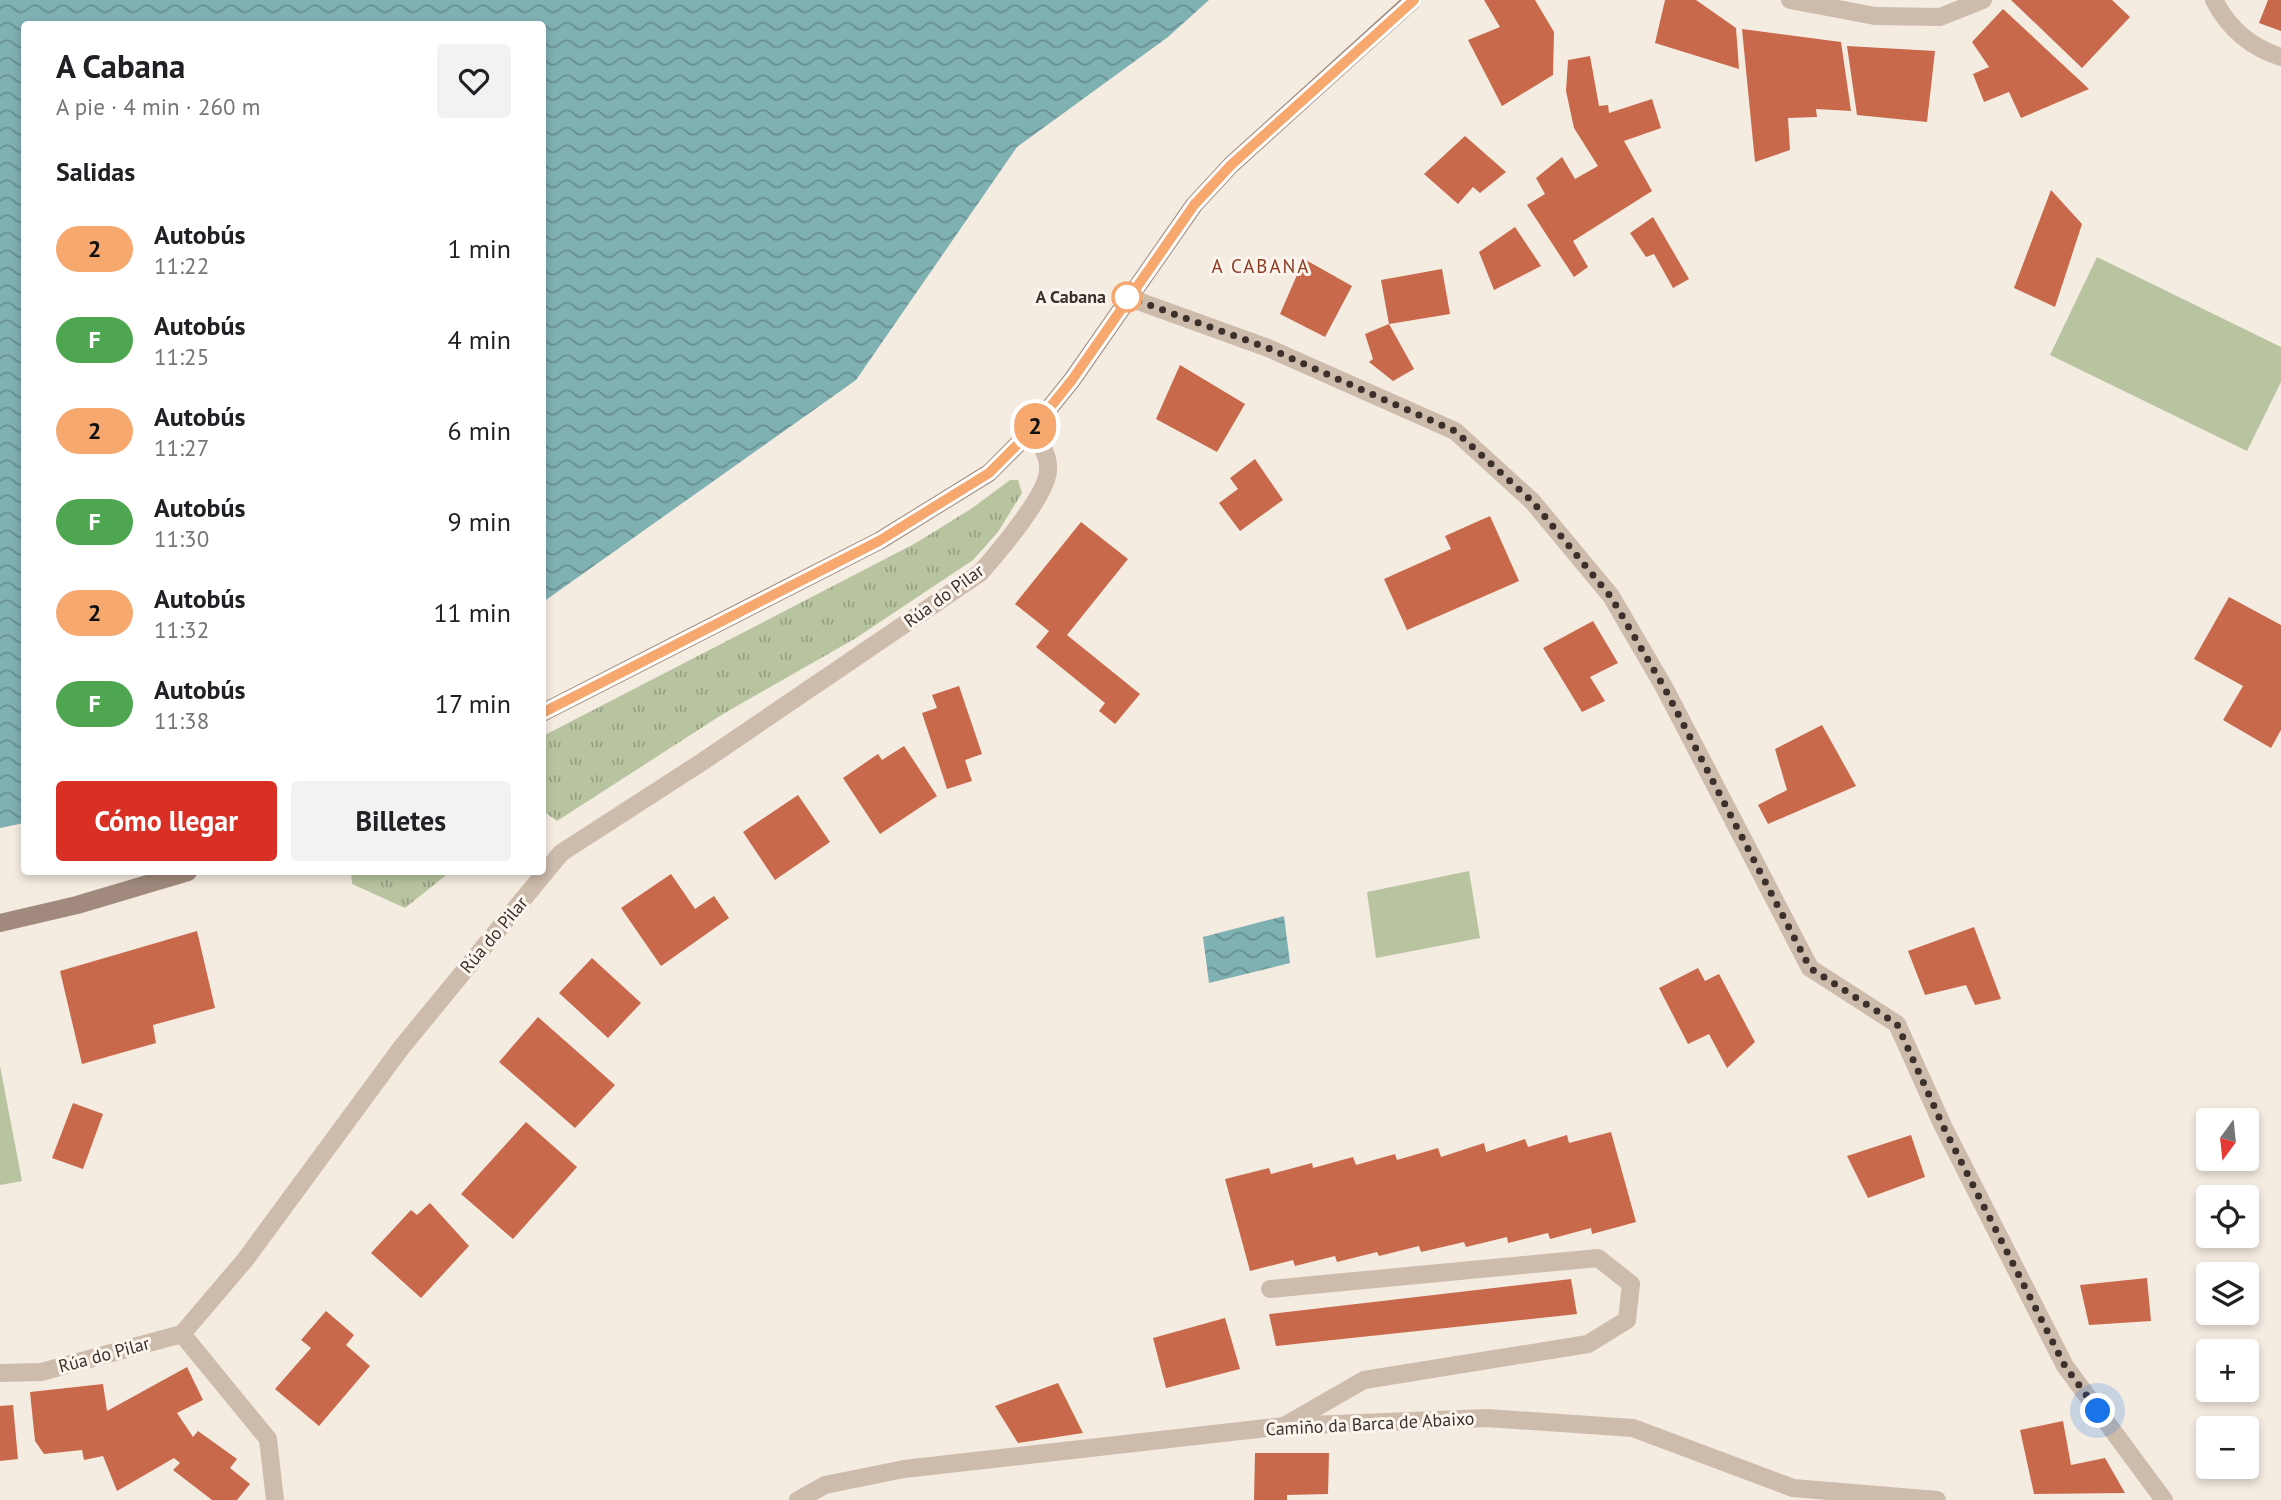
<!DOCTYPE html>
<html lang="es">
<meta charset="utf-8">
<style>
:root{--surface:#fff;--page:#f2f2f2;--text:#202124;--muted:#757577;--accent:#d93025}
body{margin:0;font-family:"PT Sans",sans-serif;background:var(--page);color:var(--text);height:100vh;display:flex;flex-direction:column;font-size:26px;white-space:nowrap}
*{box-sizing:border-box;margin:0}
p{font-size:23px;color:var(--muted)}
.icon{flex:none;width:38px;height:38px;fill:none;stroke:currentColor;stroke-width:2;stroke-linecap:round;stroke-linejoin:round}
.map{position:relative;flex:1;overflow:hidden}
.sheet{position:absolute;left:21px;top:21px;width:525px;height:854px;display:flex;flex-direction:column;background:var(--surface);border-radius:7px;box-shadow:0 4px 10px #0003}
.sheet>*{flex:none}
.badge{padding:0 14px;border-radius:23px;font-size:24px;line-height:46px}
.needle{width:46px;rotate:195deg}
.controls{position:absolute;left:2196px;top:1108px;display:grid;gap:14px}
.controls a{display:grid;place-items:center;width:63px;height:63px;border-radius:7px;background:var(--surface);box-shadow:0 4px 10px #0003;font-size:35px}
.you{position:absolute;width:35px;height:35px;margin:-18px;border:5px solid #fff;border-radius:50%;background:#1a73e8;box-shadow:0 0 0 10px #1a73e833}
.map>.badge{position:absolute;translate:-50% -50%;box-shadow:0 0 0 4px #fff}
h2{padding:0 35px;font-size:26px;line-height:63px}
.round{display:grid;place-items:center;flex:none;width:74px;height:74px;border-radius:7px;background:var(--page)}
.overview{display:flex;align-items:center;justify-content:space-between;height:119px;padding:0 35px}
h1{font-size:33px;font-weight:800;line-height:52px}
.primary-button{display:flex;gap:14px;margin-top:auto;padding:14px 35px}
.primary-button a{flex:1;height:80px;border-radius:7px;background:var(--accent);color:#fff;font-size:28px;font-weight:800;line-height:80px;text-align:center}
.primary-button a+a{background:var(--page);color:var(--text)}
ul{padding:0;list-style:none}
li{display:flex;align-items:center;gap:21px;height:91px;padding:0 35px}
li div{flex:1}
li b{display:block;font-size:26px}
li em{font-style:normal}
li .badge{min-width:77px;font-weight:700;text-align:center}
.map>svg:first-child{display:block}
.park{fill:url(#park-tufts)}
.pitch{fill:#b8c4a0}
.water{fill:url(#water-waves)}
.building{fill:#c8694b}
.lines{fill:none;stroke-linecap:round;stroke-linejoin:round}
.service{stroke:#cdbbac;stroke-width:18}
.minor{stroke:#cdbbac;stroke-width:18}
.tertiary{stroke:#cdbbac;stroke-width:18}
.secondary{stroke:#a18a7d;stroke-width:18}
.line-casing{stroke:#fff;stroke-width:16}
.line{stroke:#f6a86f;stroke-width:10}
.walk{stroke:#3b302b;stroke-width:7;stroke-dasharray:0 12.6}
.stop-dot{fill:#fff;stroke:#f6a86f;stroke-width:3.5}
.labels{text-anchor:middle;stroke-width:6;stroke-linejoin:round;paint-order:stroke}
.stop-label{font-size:18px;font-weight:bold;fill:#3b302b;stroke:#fbf5ee;text-anchor:end}
.street-label{font-size:18px;fill:#3b302b;stroke:#fbf5ee}
.neighbourhood-label{font-size:19px;letter-spacing:2px;fill:#8c3b22;stroke:#fbf5ee}
</style>
<div class="map">
<svg width="2281" height="1500" viewBox="0 0 2281 1500">
<defs>
<pattern id="park-tufts" width="24" height="20" patternUnits="userSpaceOnUse" patternTransform="scale(1.75)"><rect width="24" height="20" fill="#b8c4a0"/><path d="M3 7l-1-3M5 7V3M7 7l1-3M15 17l-1-3M17 17v-4M19 17l1-3" fill="none" stroke="#97a083"/></pattern>
<pattern id="water-waves" width="16" height="10" patternUnits="userSpaceOnUse" patternTransform="scale(1.75)"><rect width="16" height="10" fill="#7fb0b2"/><path d="M0 5q4-4 8 0t8 0" fill="none" stroke="#699091"/></pattern>
</defs>
<rect width="100%" height="100%" fill="#f4ebe1"/>
<!-- park -->
<path class="park" d="M 1010,480 L 1018,480 L 1022,493 L 998,532 L 973,560 L 856,638 L 723,714 L 557,821 L 543,811 L 543,736 L 914,544 L 971,509 Z
M 351,872 L 450,872 L 405,908 L 352,884 Z"/>
<!-- pitch -->
<path class="pitch" d="M 2097,257 L 2281,347 L 2281,382 L 2247,451 L 2050,355 Z
M 1469,871 L 1480,938 L 1376,958 L 1367,892 Z
M 0,1066 L 22,1181 L 0,1185 Z"/>
<!-- water -->
<path class="water" d="M 0,0 L 1209,0 L 1168,37 L 1017,147 L 856,380 L 543,602 L 542,24 L 24,24 L 24,823 L 0,828 Z
M 1284,916 L 1290,963 L 1209,983 L 1203,937 Z"/>
<!-- building -->
<path class="building" d="M 1484,0 L 1535,0 L 1554,32 L 1553,75 L 1502,106 L 1468,40 L 1500,27 Z
M 1665,0 L 1696,0 L 1736,28 L 1739,69 L 1655,43 Z
M 2011,0 L 2112,0 L 2130,17 L 2082,68 Z
M 2268,0 L 2281,0 L 2281,31 L 2259,23 Z
M 2003,9 L 2089,89 L 2021,118 L 2009,92 L 1984,102 L 1973,74 L 1989,67 L 1972,42 Z
M 1742,29 L 1841,42 L 1851,111 L 1816,109 L 1817,117 L 1788,118 L 1790,150 L 1755,162 Z
M 1847,46 L 1935,51 L 1927,122 L 1857,115 Z
M 1590,56 L 1599,106 L 1608,105 L 1609,113 L 1652,99 L 1661,128 L 1624,141 L 1652,191 L 1573,241 L 1588,267 L 1574,277 L 1527,205 L 1545,194 L 1536,178 L 1562,157 L 1575,179 L 1598,166 L 1574,128 L 1566,91 L 1568,60 Z
M 1465,136 L 1506,172 L 1480,193 L 1473,187 L 1458,204 L 1424,174 Z
M 2051,190 L 2082,224 L 2055,307 L 2014,288 Z
M 1653,217 L 1689,279 L 1673,288 L 1654,254 L 1646,257 L 1630,233 Z
M 1515,227 L 1541,266 L 1494,290 L 1479,252 Z
M 1304,259 L 1352,286 L 1325,337 L 1280,314 Z
M 1442,269 L 1450,314 L 1389,324 L 1381,280 Z
M 1389,324 L 1414,369 L 1393,381 L 1369,362 L 1373,359 L 1365,334 Z
M 1180,365 L 1245,404 L 1217,452 L 1156,419 Z
M 1255,459 L 1283,500 L 1240,531 L 1219,503 L 1238,489 L 1230,478 Z
M 1490,516 L 1519,581 L 1407,630 L 1384,579 L 1451,549 L 1445,536 Z
M 1081,522 L 1128,559 L 1067,635 L 1140,694 L 1115,724 L 1099,711 L 1105,703 L 1036,647 L 1049,631 L 1015,604 Z
M 2229,597 L 2281,625 L 2281,730 L 2271,748 L 2223,720 L 2243,686 L 2194,659 Z
M 1593,621 L 1618,663 L 1590,677 L 1605,701 L 1582,712 L 1543,648 Z
M 959,686 L 982,754 L 965,760 L 972,781 L 947,789 L 922,713 L 937,708 L 932,695 Z
M 1822,725 L 1856,786 L 1768,824 L 1758,805 L 1787,790 L 1775,749 Z
M 904,746 L 937,796 L 880,834 L 843,778 L 878,754 L 882,760 Z
M 798,795 L 830,842 L 775,880 L 743,832 Z
M 671,874 L 695,909 L 714,896 L 729,918 L 661,966 L 621,908 Z
M 1974,927 L 2001,999 L 1975,1005 L 1966,985 L 1925,995 L 1908,951 Z
M 197,931 L 215,1008 L 153,1025 L 156,1043 L 82,1064 L 60,971 Z
M 592,958 L 641,1003 L 608,1038 L 559,993 Z
M 1698,968 L 1705,981 L 1719,974 L 1755,1042 L 1727,1068 L 1709,1034 L 1688,1044 L 1659,988 Z
M 538,1017 L 615,1085 L 575,1128 L 499,1062 Z
M 73,1103 L 103,1114 L 83,1169 L 52,1158 Z
M 526,1122 L 577,1167 L 513,1239 L 461,1194 Z
M 1611,1132 L 1636,1222 L 1592,1234 L 1591,1228 L 1550,1239 L 1548,1233 L 1508,1243 L 1507,1237 L 1466,1247 L 1464,1242 L 1421,1252 L 1419,1246 L 1379,1256 L 1377,1252 L 1337,1262 L 1335,1256 L 1295,1266 L 1293,1260 L 1250,1271 L 1225,1179 L 1269,1168 L 1271,1174 L 1312,1163 L 1313,1168 L 1353,1157 L 1356,1165 L 1395,1154 L 1397,1160 L 1438,1148 L 1441,1157 L 1484,1143 L 1486,1152 L 1525,1139 L 1528,1147 L 1567,1135 L 1569,1143 Z
M 1911,1135 L 1925,1177 L 1868,1198 L 1847,1156 Z
M 430,1203 L 469,1246 L 421,1298 L 371,1253 L 411,1210 L 417,1215 Z
M 2147,1278 L 2151,1321 L 2089,1325 L 2080,1285 Z
M 1571,1279 L 1577,1314 L 1276,1346 L 1269,1314 Z
M 326,1311 L 354,1335 L 346,1345 L 370,1366 L 319,1426 L 275,1389 L 311,1348 L 301,1340 Z
M 1225,1318 L 1240,1369 L 1166,1388 L 1153,1338 Z
M 187,1367 L 203,1400 L 177,1413 L 193,1437 L 198,1431 L 237,1459 L 230,1468 L 250,1484 L 237,1500 L 212,1500 L 173,1470 L 180,1463 L 174,1458 L 117,1491 L 103,1456 L 84,1460 L 82,1450 L 44,1454 L 35,1441 L 30,1392 L 103,1384 L 107,1411 Z
M 1058,1383 L 1083,1433 L 1018,1443 L 995,1406 Z
M 13,1405 L 18,1459 L 0,1461 L 0,1406 Z
M 2063,1421 L 2071,1465 L 2105,1458 L 2125,1493 L 2034,1494 L 2020,1430 Z
M 1255,1453 L 1329,1453 L 1328,1494 L 1287,1495 L 1287,1500 L 1254,1500 Z"/>
<g class="lines">
<!-- service -->
<path class="service" d="M 1270,1289 L 1598,1258 L 1631,1284 L 1627,1320 L 1588,1344 L 1364,1380 L 1284,1426"/>
<!-- minor -->
<path class="minor" d="M 1790,0 L 1875,16
M 1127,297 L 1268,348 L 1455,431 L 1532,501 L 1611,596 L 1664,687 L 1810,968 L 1897,1024 L 1943,1126 L 2065,1366 L 2164,1500
M 182,1334 L 268,1439 L 275,1500
M 0,1373 L 41,1372 L 182,1334 L 245,1260 L 401,1048 L 561,853 L 702,762 L 980,573 C 997,554 1048,494 1048,470 C 1049,453 1040,444 1030,432
M 798,1500 L 825,1485 L 904,1469 L 1284,1426 L 1487,1418 L 1633,1428 L 1793,1488 L 1937,1500"/>
<!-- tertiary -->
<path class="tertiary" d="M 2214,0 C 2229,29 2250,47 2281,57
M 1875,16 L 1940,17 L 1983,0"/>
<!-- secondary -->
<path class="secondary" d="M 542,713 L 879,541 L 989,473 L 1030,432 L 1072,380 L 1194,205 L 1231,165 L 1413,0
M 0,923 L 77,905 L 188,872"/>
</g>
<g class="lines">
<defs>
<path id="line" d="M 542,713 L 879,541 L 989,473 L 1030,432 L 1072,380 L 1194,205 L 1231,165 L 1414,0"/>
</defs>
<!-- line casing -->
<use href="#line" class="line-casing"/>
<!-- line -->
<use href="#line" class="line"/>
<!-- walk -->
<path class="walk" d="M 1127,297 L 1268,348 L 1455,431 L 1532,501 L 1611,597 L 1664,687 L 1810,968 L 1897,1024 L 1943,1126 L 2065,1366 L 2098,1411"/>
</g>
<!-- markers -->
<circle class="stop-dot" cx="1127" cy="297" r="14"/>
<g class="labels">
<!-- stop labels -->
<g class="stop-label">
<text x="1106" y="303">A Cabana</text>
</g>
<!-- street labels -->
<g class="street-label">
<text transform="translate(944 596) rotate(-36)" y="6">Rúa do Pilar</text>
<text transform="translate(494 935) rotate(-50)" y="6">Rúa do Pilar</text>
<text transform="translate(104 1355) rotate(-15)" y="6">Rúa do Pilar</text>
<text transform="translate(1370 1424) rotate(-3)" y="6">Camiño da Barca de Abaixo</text>
</g>
<!-- neighbourhood labels -->
<g class="neighbourhood-label">
<text x="1261" y="273">A CABANA</text>
</g>
</g>
</svg>
<div class="controls">
<a><svg class="needle" viewBox="-14 -14 28 28"><path d="M0-13l5 13h-10z" fill="#e53935"/><path d="M0 13l5-13h-10z" fill="#757577"/></svg></a>
<a><svg class="icon" aria-label="locate" viewBox="0 0 24 24"><circle cx="12" cy="12" r="6"/><path d="M12 2v4M12 18v4M2 12h4M18 12h4"/></svg></a>
<a><svg class="icon" aria-label="layers" viewBox="0 0 24 24"><path d="M12 4l9 5-9 5-9-5zM3 14l9 5 9-5"/></svg></a>
<a>+</a>
<a>−</a>
</div>
<div class="you" style="left:2098px;top:1411px"></div>
<b class="badge" style="left:1035px;top:426px;background:#f6a86f;color:#111">2</b>
<section class="sheet">
<div class="overview"><div><h1>A Cabana</h1><p>A pie · 4 min · 260 m</p></div><a class="round"><svg class="icon" aria-label="heart" viewBox="0 0 24 24"><path d="M12 20l-8-8c-3-5 5-10 8-4 3-6 11-1 8 4z"/></svg></a></div>
<h2>Salidas</h2>
<ul>
<li><span class="badge" style="background:#f6a86f;color:#111">2</span><div><b>Autobús</b><p>11:22</p></div><em>1 min</em></li>
<li><span class="badge" style="background:#4fa651;color:#fff">F</span><div><b>Autobús</b><p>11:25</p></div><em>4 min</em></li>
<li><span class="badge" style="background:#f6a86f;color:#111">2</span><div><b>Autobús</b><p>11:27</p></div><em>6 min</em></li>
<li><span class="badge" style="background:#4fa651;color:#fff">F</span><div><b>Autobús</b><p>11:30</p></div><em>9 min</em></li>
<li><span class="badge" style="background:#f6a86f;color:#111">2</span><div><b>Autobús</b><p>11:32</p></div><em>11 min</em></li>
<li><span class="badge" style="background:#4fa651;color:#fff">F</span><div><b>Autobús</b><p>11:38</p></div><em>17 min</em></li>
</ul>
<div class="primary-button"><a>Cómo llegar</a><a>Billetes</a></div>
</section>
</div>
